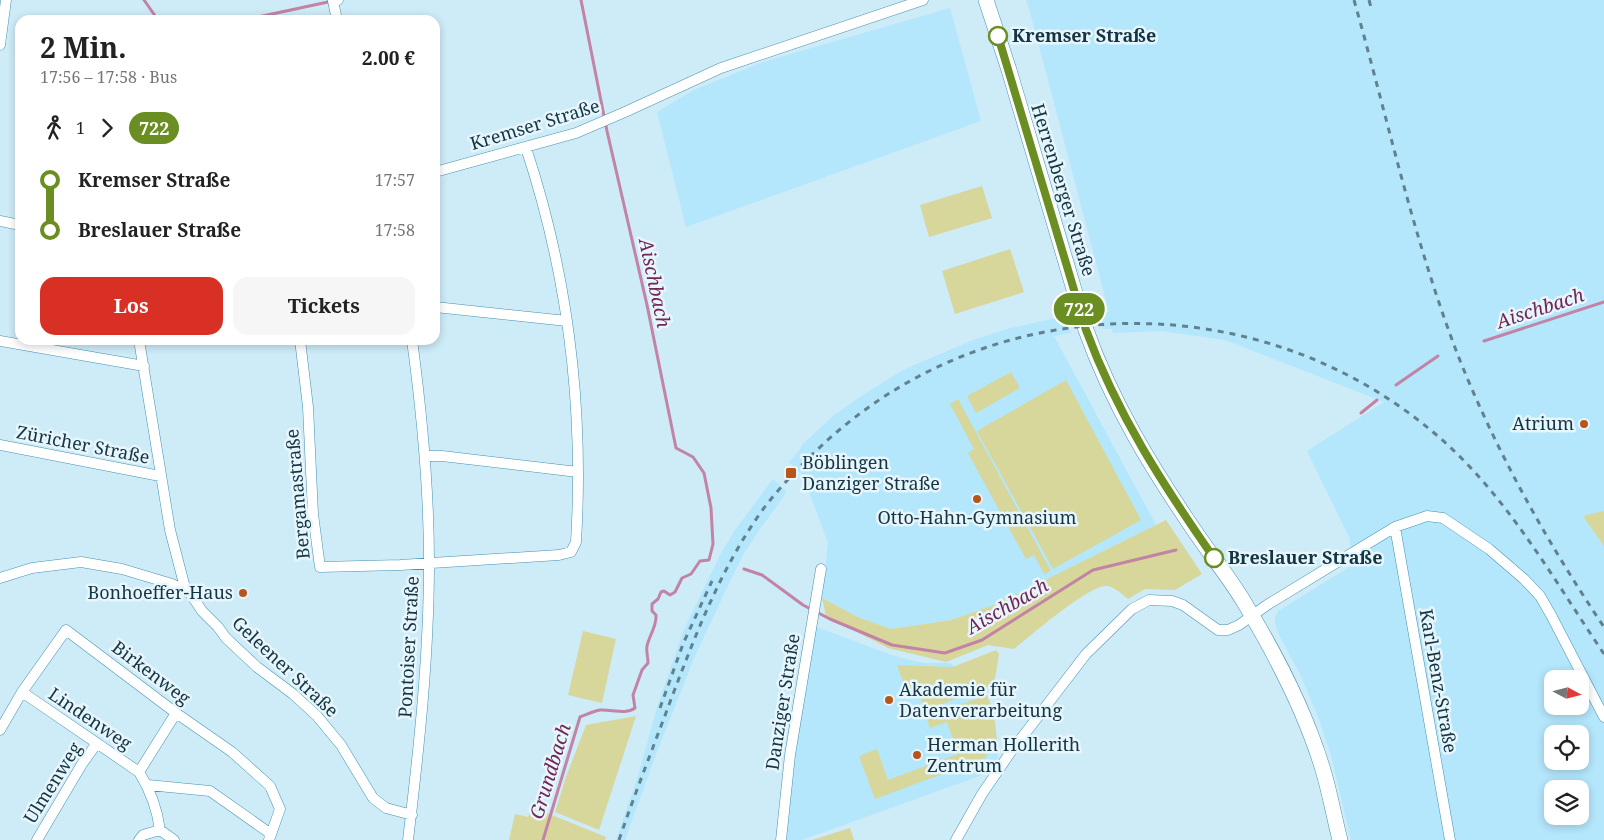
<!DOCTYPE html>
<html lang="de">
<meta charset="utf-8">
<style>
:root{--surface:#fff;--page:#f6f6f6;--text:#222;--muted:#767676;--accent:#d93025}
body{margin:0;font-family:"Noto Serif",serif;background:var(--page);color:var(--text);height:100vh;display:flex;flex-direction:column;font-size:19px;white-space:nowrap}
*{box-sizing:border-box;margin:0}
p{font-size:16px;color:var(--muted)}
.icon{flex:none;width:28px;height:28px;fill:none;stroke:currentColor;stroke-width:2;stroke-linecap:round;stroke-linejoin:round}
.map{position:relative;flex:1;overflow:hidden}
.sheet{position:absolute;left:15px;top:15px;width:425px;height:330px;display:flex;flex-direction:column;background:var(--surface);border-radius:15px;box-shadow:0 2px 8px #0003}
.sheet>*{flex:none}
.badge{padding:0 10px;border-radius:16px;font-size:18px;line-height:32px}
.needle{width:32px;rotate:97deg}
.tools{position:absolute;left:1544px;top:670px;display:grid;gap:10px}
.tools a{display:grid;place-items:center;width:45px;height:45px;border-radius:10px;background:var(--surface);box-shadow:0 2px 8px #0003;font-size:25px}
.map>.badge{position:absolute;translate:-50% -50%;box-shadow:0 0 0 2px #fff}
.legs{display:flex;align-items:center;gap:8px;height:55px;padding:0 25px;font-size:16px}
.legs p{margin-inline-start:auto}
.head{display:flex;align-items:center;justify-content:space-between;height:85px;padding:0 25px}
h1{font-size:28px;font-weight:700;line-height:38px}
.button{display:flex;gap:10px;margin-top:auto;padding:10px 25px}
.button a{flex:1;height:58px;border-radius:15px;background:var(--accent);color:#fff;font-size:20px;font-weight:700;line-height:58px;text-align:center}
.button a+a{background:var(--page);color:var(--text)}
ul{padding:0 25px;list-style:none}
li{display:flex;align-items:center;gap:18px;height:50px;font-size:19px}
li i{display:grid;place-items:center;width:8px;height:100%;margin:0 6px;background:currentColor}
li i::after{content:'';width:12px;height:12px;margin:-6px;border:4px solid;border-radius:50%;background:var(--surface)}
li p{margin-inline-start:auto}
li:first-child i{background:linear-gradient(#0000 50%,currentColor 0)}
li:last-child i{background:linear-gradient(currentColor 50%,#0000 0)}
.map>svg:first-child{display:block}
.built{fill:#b4e6fc;fill-rule:evenodd}
.green{fill:#d7d69b}
.lines{fill:none;stroke-linecap:round;stroke-linejoin:round}
.stream{stroke:#c283a5;stroke-width:3}
.street-casing{stroke:#4492b0;stroke-width:11}
.primary-casing{stroke:#4492b0;stroke-width:16}
.street{stroke:#fff;stroke-width:10}
.primary{stroke:#fff;stroke-width:15}
.rail{stroke:#62818e;stroke-width:3;stroke-dasharray:6 6;stroke-linecap:butt}
.line-1-casing{stroke:#fff;stroke-width:11}
.line-1{stroke:#6b8e23;stroke-width:8}
.stop-1-dot{fill:#fff;stroke:#6b8e23;stroke-width:2.5}
.poi-dot{fill:#b7551b;stroke:#e7f6fd;stroke-width:2}
.labels{text-anchor:middle;stroke-width:5;stroke-linejoin:round;paint-order:stroke}
.stop-label{font-size:18px;font-weight:bold;fill:#143542;stroke:#e7f6fd;text-anchor:start}
.street-label{font-size:18px;fill:#143542;stroke:#e7f6fd}
.poi-label{font-size:18px;fill:#143542;stroke:#e7f6fd;text-anchor:start}
.water-label{font-size:19px;font-style:italic;fill:#722754;stroke:#e7f6fd}
</style>
<div class="map">
<svg width="1604" height="840" viewBox="0 0 1604 840">
<rect width="100%" height="100%" fill="#ceebf8"/>
<!-- built -->
<path class="built" d="M 1026,0 L 1604,0 L 1604,840 L 1351,840 L 1331,755 L 1319,719 L 1300,674 L 1279,635 L 1275,623 L 1275,617 L 1278,611 L 1351,566 L 1350,539 L 1307,451 L 1384,402 L 1225,340 L 1161,331 L 1113,333 L 1112,329 L 1103,329 L 1098,313 L 1109,312 L 1029,8 ZM 1552,679 L 1580,679 L 1580,706 L 1552,706 ZM 1552,734 L 1580,734 L 1580,761 L 1552,761 ZM 1552,789 L 1580,789 L 1580,816 L 1552,816 Z
M 950,8 L 981,121 L 686,227 L 657,112 L 694,90 L 763,62 Z
M 1065,316 L 1071,333 L 1054,336 L 1156,525 L 994,605 L 951,620 L 891,629 L 860,618 L 822,598 L 828,542 L 802,474 L 789,462 L 799,451 L 802,445 L 833,416 L 863,395 L 903,370 L 973,340 L 1007,329 Z
M 773,479 L 786,491 L 784,496 L 760,529 L 743,555 L 732,577 L 694,658 L 655,757 L 625,840 L 616,840 L 637,779 L 657,708 L 683,632 L 720,555 L 735,530 Z
M 811,625 L 894,656 L 924,663 L 950,663 L 978,684 L 987,695 L 994,715 L 997,740 L 999,769 L 802,840 L 782,840 Z"/>
<!-- green -->
<path class="green" d="M 982,186 L 992,218 L 929,237 L 920,205 Z
M 1010,249 L 1024,292 L 955,314 L 942,271 Z
M 1011,372 L 1020,388 L 976,413 L 967,396 Z
M 1066,380 L 1141,520 L 1053,569 L 977,431 Z
M 958,399 L 1051,571 L 1044,574 L 1034,555 L 1026,559 L 968,453 L 974,449 L 950,404 Z
M 1604,511 L 1604,546 L 1583,516 Z
M 1166,520 L 1202,574 L 1175,590 L 1145,589 L 1128,599 C 1122,594 1113,585 1105,586 C 1087,587 1030,636 1014,649 L 988,645 L 946,662 L 888,648 L 826,616 L 822,598 L 860,618 L 891,629 L 951,620 L 994,605 Z
M 583,631 L 616,639 L 602,703 L 568,695 Z
M 996,650 L 999,654 L 994,685 L 925,710 L 916,687 L 906,690 L 897,665 L 953,667 Z
M 987,695 L 994,715 L 997,739 L 985,758 L 875,799 L 859,756 L 877,749 L 888,780 L 958,754 L 947,722 L 930,728 L 926,717 Z
M 636,716 L 599,830 L 555,812 L 566,777 L 586,725 Z
M 532,807 L 606,837 L 605,840 L 509,840 L 515,814 L 528,817 Z
M 850,828 L 854,840 L 812,840 Z"/>
<g class="lines">
<!-- stream -->
<path class="stream" d="M 144,0 L 158,20
M 244,20 L 328,2
M 1484,341 L 1604,302
M 1396,385 L 1438,356
M 1361,413 L 1377,400
M 744,569 L 762,575 L 803,605 L 830,619 L 892,645 L 945,653 L 982,640 L 1093,570 L 1176,550
M 543,840 L 580,717 C 586,715 593,711 600,710 C 611,709 626,715 635,708 L 633,695 L 642,670 L 648,663 C 648,657 646,651 647,646 C 649,636 657,626 656,615 L 652,611 L 652,604 L 658,599 L 661,592 L 664,591 L 670,595 L 675,592 L 682,578 L 691,574 L 700,561 L 709,560 L 713,544 L 711,508 L 704,473 L 693,457 L 676,448 L 647,305 L 607,131 L 581,0"/>
<defs>
<path id="street" d="M 337,20 L 333,1 L 338,0
M 0,45 L 6,0
M 435,172 L 576,133 L 625,112 L 721,68 L 923,0
M 0,221 L 20,225
M 435,307 L 567,321
M 139,340 L 170,530 L 184,584 L 202,611 L 218,627 L 226,638 L 257,667 L 293,694 L 317,716 L 341,745 L 373,798 L 386,808 L 412,815
M 300,340 L 308,407 L 313,514 L 320,567 L 400,565 L 559,555 L 571,552 L 576,542 C 584,408 568,275 526,148
M 0,341 L 144,366
M 0,445 L 160,476
M 425,456 L 442,456 L 578,472
M 1395,527 L 1450,840
M 0,578 L 32,568 L 81,562 L 122,569 L 172,584 L 188,592
M 22,692 L 139,772 C 151,791 157,808 160,830 L 174,840
M 0,730 L 22,692 L 66,630 L 176,713 L 232,752 L 270,786 L 280,809 L 269,840
M 139,772 L 176,713
M 148,785 L 210,791 L 271,834
M 37,840 L 82,764 L 97,743
M 139,840 L 143,835 L 160,830
M 408,840 C 419,748 429,656 429,563 C 429,489 422,414 412,340
M 781,840 L 790,755 L 821,569
M 956,840 L 982,794 L 1010,753 L 1086,654 L 1132,609 L 1149,600 L 1172,601 L 1183,605 L 1218,630 L 1228,630 L 1239,625 L 1267,605 L 1395,527 L 1427,516 L 1443,518 L 1489,549 L 1524,579 L 1540,596 L 1551,615 L 1604,717"/>
<path id="primary" d="M 986,0 L 1009,70 L 1086,330 C 1112,403 1151,467 1194,530 C 1210,554 1229,577 1244,602 C 1276,655 1305,710 1323,770 C 1330,793 1334,817 1340,840"/>
</defs>
<!-- street casing -->
<use href="#street" class="street-casing"/>
<!-- primary casing -->
<use href="#primary" class="primary-casing"/>
<!-- street -->
<use href="#street" class="street"/>
<!-- primary -->
<use href="#primary" class="primary"/>
<!-- rail -->
<path class="rail" d="M 1354,0 C 1388,120 1414,242 1459,358 C 1497,453 1547,542 1604,627
M 1369,0 L 1372,11
M 660,708 L 683,644 L 712,581
M 619,840 C 635,793 653,748 670,702 C 695,636 720,570 761,512 C 778,489 797,469 817,450 C 986,287 1255,282 1433,432 C 1505,492 1552,577 1604,654"/>
</g>
<g class="lines">
<defs>
<path id="line-1" d="M 998,36 L 1086,330 C 1117,414 1163,485 1214,558"/>
</defs>
<!-- line-1 casing -->
<use href="#line-1" class="line-1-casing"/>
<!-- line-1 -->
<use href="#line-1" class="line-1"/>
</g>
<!-- markers -->
<g class="stop-1-dot">
<circle cx="998" cy="36" r="9"/>
<circle cx="1214" cy="558" r="9"/>
</g>
<g class="poi-dot">
<circle cx="1584" cy="424" r="5"/>
<rect x="785" y="467" width="12" height="12" rx="2.5"/>
<circle cx="977" cy="499" r="5"/>
<circle cx="243" cy="593" r="5"/>
<circle cx="889" cy="700" r="5"/>
<circle cx="917" cy="755" r="5"/>
</g>
<g class="labels">
<!-- stop labels -->
<g class="stop-label">
<text x="1012" y="42">Kremser Straße</text>
<text x="1228" y="564">Breslauer Straße</text>
</g>
<!-- street labels -->
<g class="street-label">
<text transform="translate(535 125) rotate(-17)" y="6">Kremser Straße</text>
<text transform="translate(1063 190) rotate(73)" y="6">Herrenberger Straße</text>
<text transform="translate(83 445) rotate(11)" y="6">Züricher Straße</text>
<text transform="translate(298 494) rotate(-95)" y="6">Bergamastraße</text>
<text transform="translate(409 647) rotate(-87)" y="6">Pontoiser Straße</text>
<text transform="translate(285 667) rotate(43)" y="6">Geleener Straße</text>
<text transform="translate(151 673) rotate(37)" y="6">Birkenweg</text>
<text transform="translate(1438 681) rotate(80)" y="6">Karl-Benz-Straße</text>
<text transform="translate(783 702) rotate(-81)" y="6">Danziger Straße</text>
<text transform="translate(90 719) rotate(34)" y="6">Lindenweg</text>
<text transform="translate(53 783) rotate(-58)" y="6">Ulmenweg</text>
</g>
<!-- poi labels -->
<g class="poi-label">
<text x="1574" y="430" text-anchor="end">Atrium</text>
<text x="802" y="469">Böblingen<tspan x="802" dy="21">Danziger Straße</tspan></text>
<text x="977" y="524" text-anchor="middle">Otto-Hahn-Gymnasium</text>
<text x="233" y="599" text-anchor="end">Bonhoeffer-Haus</text>
<text x="899" y="696">Akademie für<tspan x="899" dy="21">Datenverarbeitung</tspan></text>
<text x="927" y="751">Herman Hollerith<tspan x="927" dy="21">Zentrum</tspan></text>
</g>
<!-- water labels -->
<g class="water-label">
<text transform="translate(655 283) rotate(78)" y="7">Aischbach</text>
<text transform="translate(1540 308) rotate(-18)" y="7">Aischbach</text>
<text transform="translate(1007 606) rotate(-30)" y="7">Aischbach</text>
<text transform="translate(550 771) rotate(-73)" y="7">Grundbach</text>
</g>
</g>
</svg>
<div class="tools">
<a><svg class="needle" viewBox="-14 -14 28 28"><path d="M0-13l5 13h-10z" fill="#e53935"/><path d="M0 13l5-13h-10z" fill="#767676"/></svg></a>
<a><svg class="icon" aria-label="locate" viewBox="0 0 24 24"><circle cx="12" cy="12" r="6"/><path d="M12 2v4M12 18v4M2 12h4M18 12h4"/></svg></a>
<a><svg class="icon" aria-label="layers" viewBox="0 0 24 24"><path d="M12 4l9 5-9 5-9-5zM3 14l9 5 9-5"/></svg></a>
</div>
<b class="badge" style="left:1079px;top:309px;background:#6b8e23;color:#fff">722</b>
<section class="sheet">
<div class="head"><div><h1>2 Min.</h1><p>17:56 – 17:58 · Bus</p></div><b>2.00 €</b></div>
<div class="legs"><svg class="icon" aria-label="walk" viewBox="0 0 24 24"><circle cx="13" cy="4" r="2"/><path d="M13 8l-2 6 4 7M11 14l-3 7M7 12l3-4h3l4 4"/></svg>1<svg class="icon" aria-label="forward" viewBox="0 0 24 24"><path d="M9 5l7 7-7 7"/></svg><b class="badge" style="background:#6b8e23;color:#fff">722</b></div>
<ul>
<li><i style="color:#6b8e23"></i><b>Kremser Straße</b><p>17:57</p></li>
<li><i style="color:#6b8e23"></i><b>Breslauer Straße</b><p>17:58</p></li>
</ul>
<div class="button"><a>Los</a><a>Tickets</a></div>
</section>
</div>
